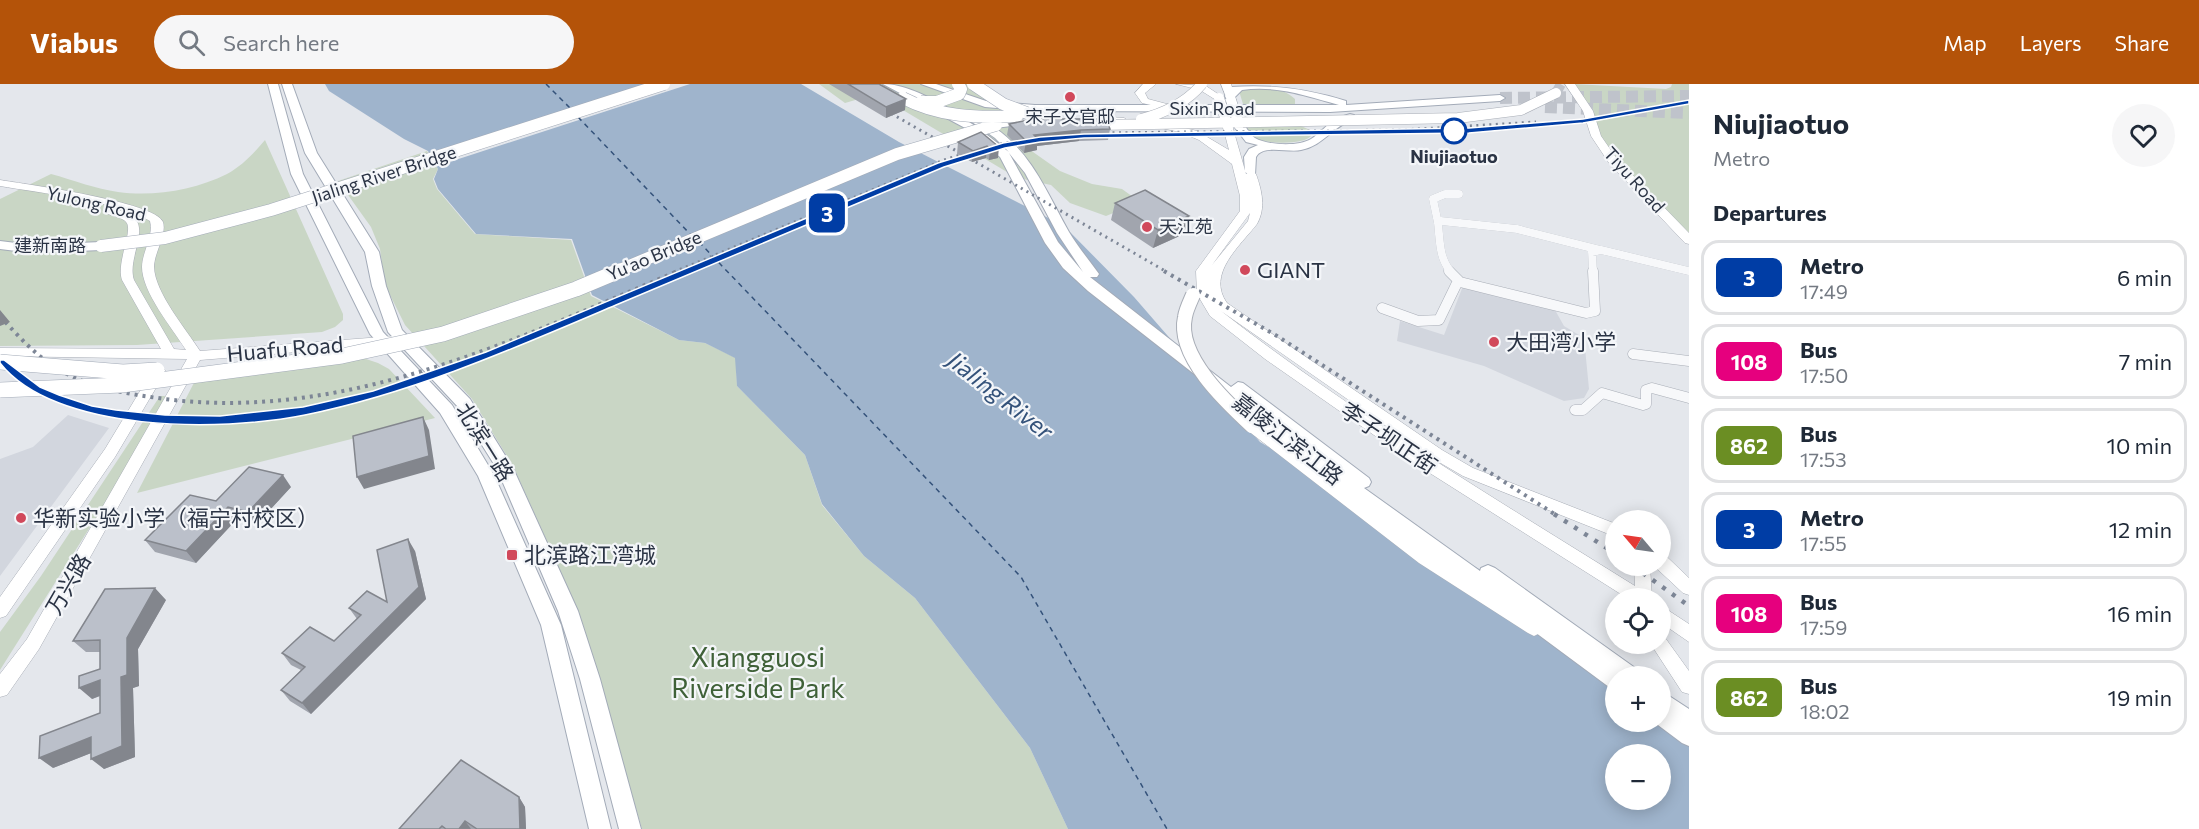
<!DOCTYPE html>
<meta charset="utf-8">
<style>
:root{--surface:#fff;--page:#f6f6f7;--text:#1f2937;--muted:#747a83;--line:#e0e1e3;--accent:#b45309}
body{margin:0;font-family:Commissioner,"Noto Sans SC",sans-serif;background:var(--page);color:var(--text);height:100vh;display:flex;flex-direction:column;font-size:22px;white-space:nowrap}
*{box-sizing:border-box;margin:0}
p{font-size:20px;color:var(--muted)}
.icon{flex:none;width:33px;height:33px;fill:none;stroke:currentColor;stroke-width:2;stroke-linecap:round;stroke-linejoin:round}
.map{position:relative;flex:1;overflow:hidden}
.drawer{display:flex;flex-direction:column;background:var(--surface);width:510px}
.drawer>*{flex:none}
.badge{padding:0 12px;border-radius:9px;font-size:21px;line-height:39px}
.needle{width:39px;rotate:299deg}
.tools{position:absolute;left:1605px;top:426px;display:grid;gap:12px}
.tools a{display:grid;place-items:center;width:66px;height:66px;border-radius:50%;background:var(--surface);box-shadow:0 3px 15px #0003;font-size:30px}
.map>.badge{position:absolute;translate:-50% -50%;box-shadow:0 0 0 3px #fff}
h2{padding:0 24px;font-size:22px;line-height:54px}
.round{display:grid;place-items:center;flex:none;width:63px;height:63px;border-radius:32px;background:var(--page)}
.head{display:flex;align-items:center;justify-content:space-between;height:102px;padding:0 24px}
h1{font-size:28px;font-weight:700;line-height:45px}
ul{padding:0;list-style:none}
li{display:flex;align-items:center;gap:18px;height:75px;margin:0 12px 9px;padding:0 12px;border:3px solid var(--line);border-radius:18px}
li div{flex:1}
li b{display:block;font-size:22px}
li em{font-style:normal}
li .badge{min-width:66px;font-weight:700;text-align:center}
header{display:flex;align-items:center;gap:36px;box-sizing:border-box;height:84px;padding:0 30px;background:var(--accent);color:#fff}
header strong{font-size:28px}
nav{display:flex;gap:33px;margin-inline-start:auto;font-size:21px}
.search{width:420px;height:54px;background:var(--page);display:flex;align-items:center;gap:15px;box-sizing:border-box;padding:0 21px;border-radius:33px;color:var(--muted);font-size:22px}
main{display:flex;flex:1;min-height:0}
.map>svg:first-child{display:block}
.built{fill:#d2d6de}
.green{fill:#c9d6c5}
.water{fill:#9fb4cc;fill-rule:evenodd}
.pier{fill:#e4e7ec}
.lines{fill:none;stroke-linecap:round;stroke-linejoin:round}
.ferry{stroke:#34527a;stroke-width:1.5;stroke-dasharray:5 4.5;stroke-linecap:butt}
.secondary-tunnel{stroke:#bfc3cb;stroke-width:10;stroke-dasharray:10 5;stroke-linecap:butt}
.primary-tunnel{stroke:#bfc3cb;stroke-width:12;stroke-dasharray:12 6;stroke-linecap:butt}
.street-far1-casing{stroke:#a9aeb7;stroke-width:8}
.street-casing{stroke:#a9aeb7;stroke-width:11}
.secondary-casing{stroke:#a9aeb7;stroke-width:1}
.primary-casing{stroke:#a3abb8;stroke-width:2}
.street-far1{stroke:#f7f8fa;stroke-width:8}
.street{stroke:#f7f8fa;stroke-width:10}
.secondary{fill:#fff;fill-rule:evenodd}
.primary{fill:#fff;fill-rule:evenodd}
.rail-far2{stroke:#7d8696;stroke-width:3;stroke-dasharray:2 4.5;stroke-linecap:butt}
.rail-far1{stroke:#7d8696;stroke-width:4;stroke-dasharray:3 5;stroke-linecap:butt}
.rail{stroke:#7d8696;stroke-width:4.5;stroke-dasharray:4 8;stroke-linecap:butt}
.secondary-bridge-far1-casing{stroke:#a9aeb7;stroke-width:11;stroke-linecap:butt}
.secondary-bridge-casing{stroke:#a9aeb7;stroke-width:16;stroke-linecap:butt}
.primary-bridge-far1-casing{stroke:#a3abb8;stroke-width:13;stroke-linecap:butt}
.primary-bridge-casing{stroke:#a3abb8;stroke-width:16;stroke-linecap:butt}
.secondary-bridge-far1{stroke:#fff;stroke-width:10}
.secondary-bridge{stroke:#fff;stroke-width:14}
.primary-bridge-far1{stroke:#fff;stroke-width:12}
.primary-bridge{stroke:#fff;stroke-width:15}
.wall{fill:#a1a5ae}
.shaded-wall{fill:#83868d}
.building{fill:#bbc0ca;stroke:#83868d;stroke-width:1.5}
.line{fill:#003da5;stroke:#fff;stroke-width:1.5}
.poi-dot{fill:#d1495b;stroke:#f4f6f9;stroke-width:2}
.stop-dot{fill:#fff;stroke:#003da5;stroke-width:3}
.labels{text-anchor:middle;stroke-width:4.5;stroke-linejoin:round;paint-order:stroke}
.far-street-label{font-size:18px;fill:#2b3445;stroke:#f4f6f9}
.far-poi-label{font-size:18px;fill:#2b3445;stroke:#f4f6f9}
.far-stop-label{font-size:18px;font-weight:bold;fill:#2b3445;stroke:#f4f6f9}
.poi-label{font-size:22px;fill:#2b3445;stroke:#f4f6f9;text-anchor:start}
.street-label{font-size:22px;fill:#2b3445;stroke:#f4f6f9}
.water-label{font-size:24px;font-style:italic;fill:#34527a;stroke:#f4f6f9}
.near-park-label{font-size:27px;fill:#3f6138;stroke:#f4f6f9}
</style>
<header>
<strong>Viabus</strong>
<div class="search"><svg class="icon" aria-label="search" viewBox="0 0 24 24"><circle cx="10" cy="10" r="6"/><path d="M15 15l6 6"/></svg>Search here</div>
<nav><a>Map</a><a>Layers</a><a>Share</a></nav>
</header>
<main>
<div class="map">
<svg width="1689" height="745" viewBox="0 0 1689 745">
<rect width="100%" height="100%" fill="#e4e7ec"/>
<!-- built -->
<path class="built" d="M 1463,202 L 1555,226 L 1564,242 L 1584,254 L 1589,305 L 1584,314 L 1564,317 L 1484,282 L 1397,257 L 1400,237 L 1444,251 Z
M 68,331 L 109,344 L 0,492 L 0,375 L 33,363 Z"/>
<!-- green -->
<path class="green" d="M 819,0 L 981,0 L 1010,20 L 1009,51 L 1060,87 L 1092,100 L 1122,105 L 1140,118 L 1106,132 L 1070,119 L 1051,101 L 1027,96 L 1007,88 L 876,10 L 845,19 Z
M 1574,0 L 1666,5 L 1671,3 L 1672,0 L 1689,0 L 1689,151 L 1617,78 L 1600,52 Z
M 1244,4 C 1262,4 1282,2 1295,15 L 1295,20 L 1243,20 L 1239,7 Z
M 1299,41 L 1310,46 L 1311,52 C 1304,61 1265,60 1254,54 C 1249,52 1247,48 1246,43 Z
M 265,56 L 343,230 L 343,236 L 335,243 L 322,248 L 137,261 L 0,262 L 0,115 L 51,90 C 73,96 96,105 118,108 C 154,113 195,106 227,90 C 242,82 254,69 265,56 Z
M 427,67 L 438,85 L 433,95 L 437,105 L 475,150 L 571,156 L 591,212 L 679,256 L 705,259 L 736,274 L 737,302 L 805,371 L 822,421 L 864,472 L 915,514 L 1030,664 L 1068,745 L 642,745 L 576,522 L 513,382 L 472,315 L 405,241 L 385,201 L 380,165 L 371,143 L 338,97 Z
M 348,269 L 378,279 L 389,285 L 435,334 L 137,409 L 197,293 Z
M 160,312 L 168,312 L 99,429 L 0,586 L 0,548 L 41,492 Z"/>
<!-- water -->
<path class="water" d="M 325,0 L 801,0 L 899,58 L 1064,142 L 1134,213 L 1260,358 L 1548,525 L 1625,592 L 1616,592 L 1616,638 L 1660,638 L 1689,649 L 1689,745 L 1068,745 L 1030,664 L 915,514 L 864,472 L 822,420 L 805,371 L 737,302 L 735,274 L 705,259 L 679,256 L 592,211 L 572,155 L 476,150 L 438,105 L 434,95 L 438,85 L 428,67 L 404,55 L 329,7 ZM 1616,670 L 1660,670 L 1660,716 L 1616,716 Z"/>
<!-- pier -->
<path class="pier" d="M 647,0 L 690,0 L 434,83 L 426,71 Z"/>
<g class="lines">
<!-- ferry -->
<path class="ferry" d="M 546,0 L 571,25
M 578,33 L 691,151
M 699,158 L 1021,493 L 1167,745"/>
<!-- secondary-tunnel -->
<path class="secondary-tunnel" d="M 1556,9 L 1561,0"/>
<!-- primary-tunnel -->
<path class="primary-tunnel" d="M 1500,14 L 1689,12
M 1545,23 L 1689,29"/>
<defs>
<path id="street-far1" d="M 1438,139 L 1433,115 L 1445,110 L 1459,110
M 1451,188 C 1439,174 1440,157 1438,139 L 1441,137 L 1517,145 L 1600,166
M 1593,188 L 1592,168 L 1601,166 L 1689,187"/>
<path id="street" d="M 1449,187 L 1460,198
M 1382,224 L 1418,237 L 1439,236 L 1457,199 L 1460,198 L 1586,229 L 1595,227 L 1593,187
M 1633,270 L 1689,277
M 1575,326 L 1583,326 L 1602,309 L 1643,321 L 1646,320 L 1646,306 L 1652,304 L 1689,314"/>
<path id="secondary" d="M 1143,0 L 1156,0 L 1145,9 L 1148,15 L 1182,24 L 1177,27 L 1142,19 L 1135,9 Z
M 1176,0 L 1206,2 L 1224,14 L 1216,16 L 1200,6 Z
M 1221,0 L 1231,0 L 1236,16 L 1234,18 L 1228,18 Z
M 1565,0 L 1575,0 L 1593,27 L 1601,52 L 1617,75 L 1689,149 L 1689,160 L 1685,159 L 1609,79 L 1591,52 L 1583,27 Z
M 1097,32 L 1124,34 L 1129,37 L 1124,40 L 1093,37 L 1093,33 Z
M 1160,38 L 1197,47 L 1229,66 L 1223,43 L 1232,41 L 1246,90 L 1251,87 L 1256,90 C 1262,107 1266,124 1257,140 C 1240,162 1206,190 1227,219 L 1442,366 L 1473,384 L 1616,440 L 1616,453 L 1463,392 L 1432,374 L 1221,227 C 1352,329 1494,414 1635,502 L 1634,482 L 1650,482 L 1652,514 L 1627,514 L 1414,379 L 1265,275 L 1210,232 L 1197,210 L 1196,187 L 1240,127 L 1240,112 L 1232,80 L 1199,56 L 1180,48 L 1156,43 L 1155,41 ZM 1250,129 L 1248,137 L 1212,181 Z
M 0,96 C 25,100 156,118 163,138 C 167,151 154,169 154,183 C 155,209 186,245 200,267 L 395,252 L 402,256 L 395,260 L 200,276 L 39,565 L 7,611 L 0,613 L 0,590 L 27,555 L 187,275 L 0,272 L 0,264 L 161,265 L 122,196 C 116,178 134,146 126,138 C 123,134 113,132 108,130 L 108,126 C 115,124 120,127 126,129 C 155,139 126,173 134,196 L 174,265 L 186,266 C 172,244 142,208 142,183 C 142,168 154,152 150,137 C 119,117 39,109 0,102 Z
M 159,282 L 166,287 L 115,373 L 6,532 L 0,534 L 0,513 L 105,365 L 154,284 Z
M 1252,337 L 1257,338 L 1430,469 L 1540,539 L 1543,544 L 1540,549 L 1534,552 L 1528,549 L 1419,479 L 1247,346 L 1245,342 Z
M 1660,470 L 1666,472 L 1689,494 L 1689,511 L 1683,509 L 1654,482 L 1660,482 Z
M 1660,521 L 1689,540 L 1689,558 L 1660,538 Z
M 1660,552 L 1666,555 L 1689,587 L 1689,610 L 1682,608 L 1654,565 L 1651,560 L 1660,560 Z"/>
<path id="primary" d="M 268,0 L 278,0 L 303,90 L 383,248 L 452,321 L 494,391 L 561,541 L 611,745 L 589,745 L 541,541 L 478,392 L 440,329 L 370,250 L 291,90 Z
M 282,0 L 292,0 L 317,69 L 379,168 L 386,202 L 402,246 L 470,315 L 513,384 L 578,527 L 600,595 L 641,745 L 619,745 L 580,595 L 558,527 L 497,385 L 458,323 L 388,248 L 372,202 L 365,168 L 305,69 Z
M 883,0 C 922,0 979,44 1009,68 L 995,54 L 972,38 L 972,34 L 980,34 L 990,41 L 996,38 L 1050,33 L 1051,35 L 1046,38 L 995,44 C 1032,69 1048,111 1069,148 C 1078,163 1089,176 1099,190 L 1097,193 L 1090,193 L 1231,303 L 1238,298 L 1243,299 L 1369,394 L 1371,398 L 1369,402 L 1364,404 L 1480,487 L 1481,484 L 1488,481 L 1495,484 L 1638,586 L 1641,592 L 1616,592 L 1616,606 L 1609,603 L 1331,397 L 1088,207 L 1063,184 L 1045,159 L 1000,73 L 967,45 ZM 1009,69 L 1025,89 L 1057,149 L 1083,188 L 1058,158 Z
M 921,0 L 936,0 L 986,17 L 1035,21 L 1339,21 C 1307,12 1276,1 1242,6 L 1234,14 L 1226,14 L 1225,12 L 1231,3 C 1271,0 1308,5 1346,17 L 1346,21 L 1500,11 L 1505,14 L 1500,17 L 1330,28 L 1035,27 L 985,23 Z
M 1350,30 L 1354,31 L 1354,35 C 1333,42 1323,62 1301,66 C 1288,69 1263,60 1256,73 L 1255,91 L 1251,92 L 1245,88 L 1244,73 L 1249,65 L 1258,61 L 1246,58 L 1233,41 L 1235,39 L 1243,39 C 1246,43 1250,51 1255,54 C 1267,61 1298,63 1311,55 C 1327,45 1327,36 1350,30 Z
M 0,157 L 32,161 L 101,158 L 108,162 L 101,166 L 32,169 L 0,165 Z
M 1660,606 L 1689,625 L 1689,662 L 1682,659 L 1654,638 L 1660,638 Z"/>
</defs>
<!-- street-far1 casing -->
<use href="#street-far1" class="street-far1-casing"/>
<!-- street casing -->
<use href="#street" class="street-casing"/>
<!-- secondary casing -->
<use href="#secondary" class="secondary-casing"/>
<!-- primary casing -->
<use href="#primary" class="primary-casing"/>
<!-- street-far1 -->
<use href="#street-far1" class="street-far1"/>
<!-- street -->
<use href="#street" class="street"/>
<!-- secondary -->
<use href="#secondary" class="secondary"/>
<!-- primary -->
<use href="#primary" class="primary"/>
<!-- rail-far2 -->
<path class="rail-far2" d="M 880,23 L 1167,188
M 1093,49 L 1403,46 L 1536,38
M 674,188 L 944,76 L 986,63 L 1030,54"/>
<!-- rail-far1 -->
<path class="rail-far1" d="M 1164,187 L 1277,252 L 1556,431
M 0,232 C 18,252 37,273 60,286 C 92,305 129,310 165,315 C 346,338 516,255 678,187
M 0,279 C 12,287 25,297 38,305 C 133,358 277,335 377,309"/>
<!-- rail -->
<path class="rail" d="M 1554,430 L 1616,470
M 1633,482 L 1689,522"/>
<defs>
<path id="secondary-bridge-far1" d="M 1219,14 L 1228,43
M 1231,16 L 1239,41
M 1141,35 C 1165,29 1186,19 1202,0
M 1100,41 L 1458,34 L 1521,26 L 1556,9"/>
<path id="secondary-bridge" d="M 1193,211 C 1190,218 1186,226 1185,233 C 1176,272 1227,319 1252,342"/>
<path id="primary-bridge-far1" d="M 973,0 L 1003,20 L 1027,29
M 903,14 C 939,33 977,34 1017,32
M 921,18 L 937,18 L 959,10 L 961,5 L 958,0
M 101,162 L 165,154 L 271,126 L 664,0
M 615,188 L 897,70 L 996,41"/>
<path id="primary-bridge" d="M 0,278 L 123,288 L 157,286
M 0,306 L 122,301 L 342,272 L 443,250 L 576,205 L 619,187"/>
</defs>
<!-- secondary-bridge-far1 casing -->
<use href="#secondary-bridge-far1" class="secondary-bridge-far1-casing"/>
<!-- secondary-bridge casing -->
<use href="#secondary-bridge" class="secondary-bridge-casing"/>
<!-- primary-bridge-far1 casing -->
<use href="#primary-bridge-far1" class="primary-bridge-far1-casing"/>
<!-- primary-bridge casing -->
<use href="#primary-bridge" class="primary-bridge-casing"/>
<!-- secondary-bridge-far1 -->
<use href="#secondary-bridge-far1" class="secondary-bridge-far1"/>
<!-- secondary-bridge -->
<use href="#secondary-bridge" class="secondary-bridge"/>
<!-- primary-bridge-far1 -->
<use href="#primary-bridge-far1" class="primary-bridge-far1"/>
<!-- primary-bridge -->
<use href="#primary-bridge" class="primary-bridge"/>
</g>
<!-- wall -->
<path class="wall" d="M 829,0 L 879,0 L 905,26 L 886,34 Z
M 1009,40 L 1110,45 L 1108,56 L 1079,57 L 1037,62 L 1037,66 L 1024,69 L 1007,51 Z
M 981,48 L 998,74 L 989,76 L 986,74 L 972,78 L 957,70 L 958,58 Z
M 1115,119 L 1189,132 L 1184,150 L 1153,164 L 1111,136 Z
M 291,403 L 257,440 L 237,435 L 196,479 L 155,468 L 145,456 L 216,417 Z
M 415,467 L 426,515 L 311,630 L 290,617 L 281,606 L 301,586 L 291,581 L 282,569 L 334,557 L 357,535 L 349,524 L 387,518 Z
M 166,516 L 138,565 L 139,602 L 133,604 L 135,673 L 104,685 L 91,669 L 53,684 L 100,629 L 100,612 L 92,615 L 100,585 L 100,568 L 86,568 L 73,557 Z
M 519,713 L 525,723 L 526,745 L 399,745 Z"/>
<!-- shaded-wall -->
<path class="shaded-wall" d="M 906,15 L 905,26 L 886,34 L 886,23 Z
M 1081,46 L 1079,57 L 1037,62 L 1037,66 L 1024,69 L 1026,57 L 1034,51 Z
M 987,62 L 986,74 L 972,78 L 973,67 Z
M 999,63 L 998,74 L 989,76 L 990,65 Z
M 1189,132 L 1184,150 L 1153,164 L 1158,146 Z
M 0,226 L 10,238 L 0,242 Z
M 423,333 L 429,346 L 435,385 L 364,405 L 357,393 Z
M 283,391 L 291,403 L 257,440 L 248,428 Z
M 228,423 L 237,435 L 196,479 L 186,467 Z
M 408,455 L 415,467 L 426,515 L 311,630 L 302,619 L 419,503 Z
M 155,504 L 166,516 L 138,565 L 139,602 L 133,604 L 135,673 L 104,685 L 91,675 L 121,593 L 127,554 Z
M 100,596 L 112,607 L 92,615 L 79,604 Z
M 91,653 L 104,664 L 53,684 L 39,674 Z
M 519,713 L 525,723 L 526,745 L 520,745 Z
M 465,737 L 471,745 L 459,745 Z"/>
<!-- building -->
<path class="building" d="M 848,0 L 879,0 L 906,15 L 886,23 Z
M 1033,35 L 1097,35 L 1107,37 L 1110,45 L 1081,46 L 1034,51 L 1038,55 L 1026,57 L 1009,40 Z
M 981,48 L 999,63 L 990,65 L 987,62 L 973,67 L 958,58 Z
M 1145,106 L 1189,132 L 1158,146 L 1115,119 Z
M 423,333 L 429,372 L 357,393 L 353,352 Z
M 249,383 L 283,391 L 248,428 L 228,423 L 186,467 L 145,456 L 190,411 L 216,417 Z
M 408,455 L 419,503 L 302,619 L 281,606 L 305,583 L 282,569 L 310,543 L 334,557 L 361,531 L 349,524 L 367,507 L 387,518 L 377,466 Z
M 155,504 L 127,554 L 127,591 L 121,593 L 122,662 L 91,675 L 91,653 L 39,674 L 40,652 L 100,629 L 100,596 L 79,604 L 79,592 L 100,585 L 100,556 L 73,557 L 105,505 Z
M 461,676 L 519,713 L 520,745 L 477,745 L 465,737 L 459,745 L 446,745 L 442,742 L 439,745 L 399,745 Z"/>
<!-- line -->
<path class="line" d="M 1689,16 L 1689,20 L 1583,39 L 1469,49 L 1084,54 L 1040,58 L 1005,64 L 944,83 C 834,129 725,175 616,221 C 515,264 413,309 305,331 C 221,348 55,349 0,279 L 0,276 L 4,276 L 40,303 L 59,311 L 92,322 L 116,326 L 165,331 L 220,332 L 303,323 L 373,307 L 486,268 L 938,79 L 1003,59 L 1040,53 L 1084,50 L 1469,44 L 1583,35 Z"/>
<!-- markers -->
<g class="poi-dot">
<circle cx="1070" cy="13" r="6"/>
<circle cx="1147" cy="143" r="6"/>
<circle cx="1245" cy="186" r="6"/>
<circle cx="1494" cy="258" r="6"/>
<circle cx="21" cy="434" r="6"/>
<rect x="506" y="465" width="12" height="12" rx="3"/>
</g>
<circle class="stop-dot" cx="1454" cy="47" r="12"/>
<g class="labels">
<!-- far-street labels -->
<g class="far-street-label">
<text x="1212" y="31">Sixin Road</text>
<text transform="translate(384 91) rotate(-18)" y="6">Jialing River Bridge</text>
<text transform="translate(1634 96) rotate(48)" y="6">Tiyu Road</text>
<text transform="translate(96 120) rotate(13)" y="6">Yulong Road</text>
<text x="50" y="168">建新南路</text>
<text transform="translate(654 172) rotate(-23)" y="6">Yu'ao Bridge</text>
</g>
<!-- far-poi labels -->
<g class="far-poi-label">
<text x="1070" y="39">宋子文官邸</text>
<text x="1159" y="149" text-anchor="start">天江苑</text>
</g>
<!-- far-stop labels -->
<g class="far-stop-label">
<text x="1454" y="79">Niujiaotuo</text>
</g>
<!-- poi labels -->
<g class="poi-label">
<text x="1257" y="194">GIANT</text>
<text x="1506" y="266">大田湾小学</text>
<text x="33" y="442">华新实验小学（福宁村校区）</text>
<text x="524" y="479">北滨路江湾城</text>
</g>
<!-- street labels -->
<g class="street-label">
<text transform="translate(285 265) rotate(-5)" y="8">Huafu Road</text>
<text transform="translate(1389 354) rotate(34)" y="8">李子坝正街</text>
<text transform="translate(1288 355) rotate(38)" y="8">嘉陵江滨江路</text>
<text transform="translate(485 358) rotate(58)" y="8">北滨一路</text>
<text transform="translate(68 500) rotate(-60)" y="8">万兴路</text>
</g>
<!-- water labels -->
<g class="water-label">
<text transform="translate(1000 312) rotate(38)" y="8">Jialing River</text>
</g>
<!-- near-park labels -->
<g class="near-park-label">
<text x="758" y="583">Xiangguosi<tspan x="758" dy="31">Riverside Park</tspan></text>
</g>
</g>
</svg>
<div class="tools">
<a><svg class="needle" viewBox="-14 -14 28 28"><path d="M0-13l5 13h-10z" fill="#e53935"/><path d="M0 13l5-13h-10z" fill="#747a83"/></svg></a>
<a><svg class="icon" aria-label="locate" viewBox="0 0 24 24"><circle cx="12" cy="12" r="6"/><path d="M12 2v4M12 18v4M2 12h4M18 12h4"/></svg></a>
<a>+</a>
<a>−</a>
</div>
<b class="badge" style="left:827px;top:129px;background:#003da5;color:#fff">3</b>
</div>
<section class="drawer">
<div class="head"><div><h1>Niujiaotuo</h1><p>Metro</p></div><a class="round"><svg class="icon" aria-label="heart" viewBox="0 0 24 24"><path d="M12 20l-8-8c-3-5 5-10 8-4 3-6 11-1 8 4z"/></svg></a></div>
<h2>Departures</h2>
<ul>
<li><span class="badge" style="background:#003da5;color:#fff">3</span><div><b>Metro</b><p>17:49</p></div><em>6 min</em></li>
<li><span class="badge" style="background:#e6007e;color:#fff">108</span><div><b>Bus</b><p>17:50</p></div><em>7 min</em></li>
<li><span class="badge" style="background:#6b8e23;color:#fff">862</span><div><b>Bus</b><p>17:53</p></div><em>10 min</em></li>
<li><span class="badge" style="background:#003da5;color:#fff">3</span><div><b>Metro</b><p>17:55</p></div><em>12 min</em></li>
<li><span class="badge" style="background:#e6007e;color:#fff">108</span><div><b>Bus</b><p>17:59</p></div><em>16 min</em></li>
<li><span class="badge" style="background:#6b8e23;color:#fff">862</span><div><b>Bus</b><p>18:02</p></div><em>19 min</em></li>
</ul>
</section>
</main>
